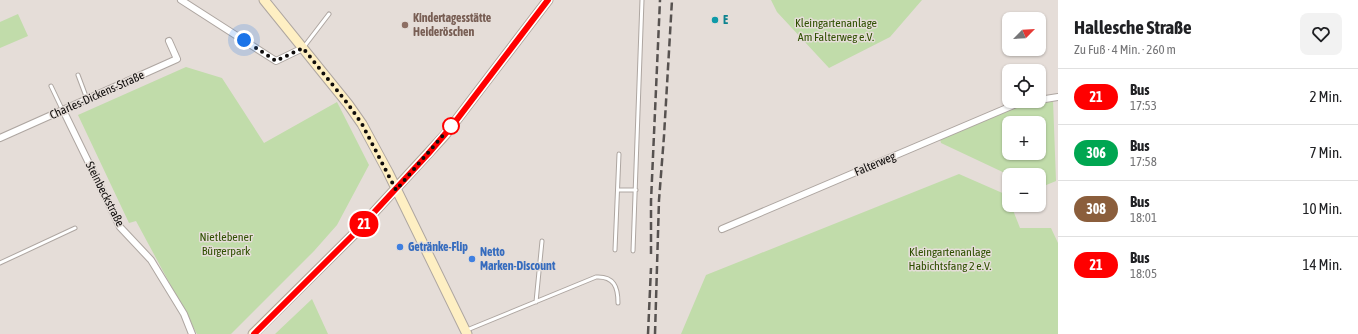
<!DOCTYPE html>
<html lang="de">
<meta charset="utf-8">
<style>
:root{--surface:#fff;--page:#f2f2f2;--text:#202124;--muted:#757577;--line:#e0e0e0}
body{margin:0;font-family:"Asap Condensed",sans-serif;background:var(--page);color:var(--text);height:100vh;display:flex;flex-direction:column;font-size:15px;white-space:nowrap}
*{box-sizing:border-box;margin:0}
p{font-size:13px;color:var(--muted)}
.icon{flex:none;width:22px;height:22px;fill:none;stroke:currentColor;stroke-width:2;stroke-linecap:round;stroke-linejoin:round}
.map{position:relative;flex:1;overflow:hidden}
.side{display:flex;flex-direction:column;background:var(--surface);width:300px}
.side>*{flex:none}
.badge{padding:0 8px;border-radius:13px;font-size:14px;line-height:26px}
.needle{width:26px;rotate:66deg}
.buttons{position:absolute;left:1002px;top:12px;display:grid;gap:8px}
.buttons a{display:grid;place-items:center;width:44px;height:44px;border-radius:8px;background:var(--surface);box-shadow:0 1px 3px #0004;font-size:20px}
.you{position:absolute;width:20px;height:20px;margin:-10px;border:3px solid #fff;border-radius:50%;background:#1a73e8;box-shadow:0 0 0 6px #1a73e833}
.map>.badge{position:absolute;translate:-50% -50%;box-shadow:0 0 0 2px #fff}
.round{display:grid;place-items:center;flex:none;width:42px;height:42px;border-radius:8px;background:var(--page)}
.headline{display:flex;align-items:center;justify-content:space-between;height:68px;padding:0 16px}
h1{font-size:19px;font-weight:700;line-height:30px}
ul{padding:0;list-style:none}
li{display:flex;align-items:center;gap:12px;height:56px;padding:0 16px;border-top:1px solid var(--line)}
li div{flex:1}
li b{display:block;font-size:15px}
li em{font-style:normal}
li .badge{min-width:44px;font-weight:700;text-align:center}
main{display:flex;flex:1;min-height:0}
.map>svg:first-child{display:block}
.green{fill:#c1dcaa;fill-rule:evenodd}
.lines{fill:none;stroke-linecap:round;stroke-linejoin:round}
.lane-casing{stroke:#aea6a1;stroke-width:5}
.street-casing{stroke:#aea6a1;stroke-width:8}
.secondary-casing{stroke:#aea6a1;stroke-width:11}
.lane{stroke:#fff;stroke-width:3}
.street{stroke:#fff;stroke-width:6}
.secondary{stroke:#feefc3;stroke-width:9}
.rail{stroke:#575250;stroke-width:2.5;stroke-dasharray:8 4;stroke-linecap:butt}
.line-casing{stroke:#fff;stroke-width:9}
.line{stroke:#f00;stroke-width:6}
.walk{stroke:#100d0c;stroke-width:4;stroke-dasharray:0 7.2}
.culture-dot{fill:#0f9aa8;stroke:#e5ddd8;stroke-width:1.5}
.education-dot{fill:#8d6e63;stroke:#e5ddd8;stroke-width:1.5}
.stop-dot{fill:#fff;stroke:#f00;stroke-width:2}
.shop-dot{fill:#3f7fe0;stroke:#e5ddd8;stroke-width:1.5}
.labels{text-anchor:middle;stroke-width:3;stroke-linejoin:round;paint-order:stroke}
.education-label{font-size:12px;font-weight:bold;fill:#785e54;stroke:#e5ddd8;text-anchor:start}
.culture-label{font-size:12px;font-weight:bold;fill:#0d838f;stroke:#e5ddd8;text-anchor:start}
.park-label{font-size:12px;fill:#2f4f00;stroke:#e5ddd8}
.street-label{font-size:12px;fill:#100d0c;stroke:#e5ddd8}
.shop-label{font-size:12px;font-weight:bold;fill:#366cbe;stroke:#e5ddd8;text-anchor:start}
</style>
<main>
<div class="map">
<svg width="1058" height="334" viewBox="0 0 1058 334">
<rect width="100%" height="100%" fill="#e5ddd8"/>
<!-- green -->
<path class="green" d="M 771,0 L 922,0 L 890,37 L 829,68 L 777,12 Z
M 18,14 L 28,36 L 0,48 L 0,22 Z
M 186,67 L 222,78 L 264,143 L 337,102 L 369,165 L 337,225 L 314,251 L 231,334 L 197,334 L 136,221 L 129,223 L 78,115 Z
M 1053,100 L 1056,181 L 1039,188 L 1039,175 L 1009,175 L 941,143 L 940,139 L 1023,101 ZM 1009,123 L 1039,123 L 1039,153 L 1009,153 Z
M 959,174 L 1007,195 L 1009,201 L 1009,205 L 1011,205 L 1020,228 L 1051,228 L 1058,243 L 1058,334 L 681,334 L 706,275 Z
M 312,299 L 328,334 L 275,334 Z"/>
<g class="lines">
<defs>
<path id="lane" d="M 303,48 L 329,14
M 78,75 L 87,99
M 51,86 L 62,109
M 618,190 L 636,190
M 615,250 L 619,154
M 633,251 L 642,0
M 0,263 L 75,228
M 536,302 L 542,241
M 467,330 L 596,277 C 614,276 618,287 618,303"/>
<path id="street" d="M 181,0 L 276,61 L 303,48
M 1039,100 L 1058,97
M 63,110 L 120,227 L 151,260 L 184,314 L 192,334
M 0,138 L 177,59 L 169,41
M 722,229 L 1021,102 L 1029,101"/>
<path id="secondary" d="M 264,0 L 348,104 L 362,124 L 388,172 L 467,334
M 253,334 L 354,234 L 445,135 L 548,0"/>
</defs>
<!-- lane casing -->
<use href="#lane" class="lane-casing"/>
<!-- street casing -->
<use href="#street" class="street-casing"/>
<!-- secondary casing -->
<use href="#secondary" class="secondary-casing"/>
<!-- lane -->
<use href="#lane" class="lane"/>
<!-- street -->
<use href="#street" class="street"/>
<!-- secondary -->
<use href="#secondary" class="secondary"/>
<!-- rail -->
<path class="rail" d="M 651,254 L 651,201 L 660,0
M 648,334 L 651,268
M 655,334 L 659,200 L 664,136 L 672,0"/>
</g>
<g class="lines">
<defs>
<path id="line" d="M 254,334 L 354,234 L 428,154 L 452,126 L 548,0"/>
</defs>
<!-- line casing -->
<use href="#line" class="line-casing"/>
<!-- line -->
<use href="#line" class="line"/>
<!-- walk -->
<path class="walk" d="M 244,40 L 276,61 L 303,48 L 348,104 L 362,124 L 396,190 L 451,126"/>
</g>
<!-- markers -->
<circle class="culture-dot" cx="715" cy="20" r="4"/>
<circle class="education-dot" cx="405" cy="25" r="4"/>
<circle class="stop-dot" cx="451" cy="126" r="8"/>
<g class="shop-dot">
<circle cx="400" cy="247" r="4"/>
<circle cx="472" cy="259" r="4"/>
</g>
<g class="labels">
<!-- education labels -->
<g class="education-label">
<text x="413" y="22">Kindertagesstätte<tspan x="413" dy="14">Heideröschen</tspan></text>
</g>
<!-- culture labels -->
<g class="culture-label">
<text x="723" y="24">E</text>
</g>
<!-- park labels -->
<g class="park-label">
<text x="836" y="27">Kleingartenanlage<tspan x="836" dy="14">Am Falterweg e.V.</tspan></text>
<text x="226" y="241">Nietlebener<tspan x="226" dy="14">Bürgerpark</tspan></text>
<text x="950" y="256">Kleingartenanlage<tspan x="950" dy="14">Habichtsfang 2 e.V.</tspan></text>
</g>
<!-- street labels -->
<g class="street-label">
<text transform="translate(97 95) rotate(-24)" y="4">Charles-Dickens-Straße</text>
<text transform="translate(875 164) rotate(-23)" y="4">Falterweg</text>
<text transform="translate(105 194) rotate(63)" y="4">Steinbeckstraße</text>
</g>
<!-- shop labels -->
<g class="shop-label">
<text x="408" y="251">Getränke-Flip</text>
<text x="480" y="256">Netto<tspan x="480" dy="14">Marken-Discount</tspan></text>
</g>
</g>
</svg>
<div class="buttons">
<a><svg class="needle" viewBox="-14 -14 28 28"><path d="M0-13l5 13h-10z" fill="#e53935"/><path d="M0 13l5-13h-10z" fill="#757577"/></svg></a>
<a><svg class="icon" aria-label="locate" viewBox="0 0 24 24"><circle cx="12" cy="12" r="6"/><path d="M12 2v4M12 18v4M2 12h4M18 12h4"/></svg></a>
<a>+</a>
<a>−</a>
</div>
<div class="you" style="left:244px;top:40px"></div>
<b class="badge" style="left:364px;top:224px;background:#f00;color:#fff">21</b>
</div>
<section class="side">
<div class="headline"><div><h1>Hallesche Straße</h1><p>Zu Fuß · 4 Min. · 260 m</p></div><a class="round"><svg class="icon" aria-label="heart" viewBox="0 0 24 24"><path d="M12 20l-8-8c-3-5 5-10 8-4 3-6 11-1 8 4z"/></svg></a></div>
<ul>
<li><span class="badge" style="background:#f00;color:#fff">21</span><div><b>Bus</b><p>17:53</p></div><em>2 Min.</em></li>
<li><span class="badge" style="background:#00a651;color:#fff">306</span><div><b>Bus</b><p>17:58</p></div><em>7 Min.</em></li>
<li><span class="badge" style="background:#8b5e3c;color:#fff">308</span><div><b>Bus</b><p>18:01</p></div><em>10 Min.</em></li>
<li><span class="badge" style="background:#f00;color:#fff">21</span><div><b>Bus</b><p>18:05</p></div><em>14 Min.</em></li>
</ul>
</section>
</main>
